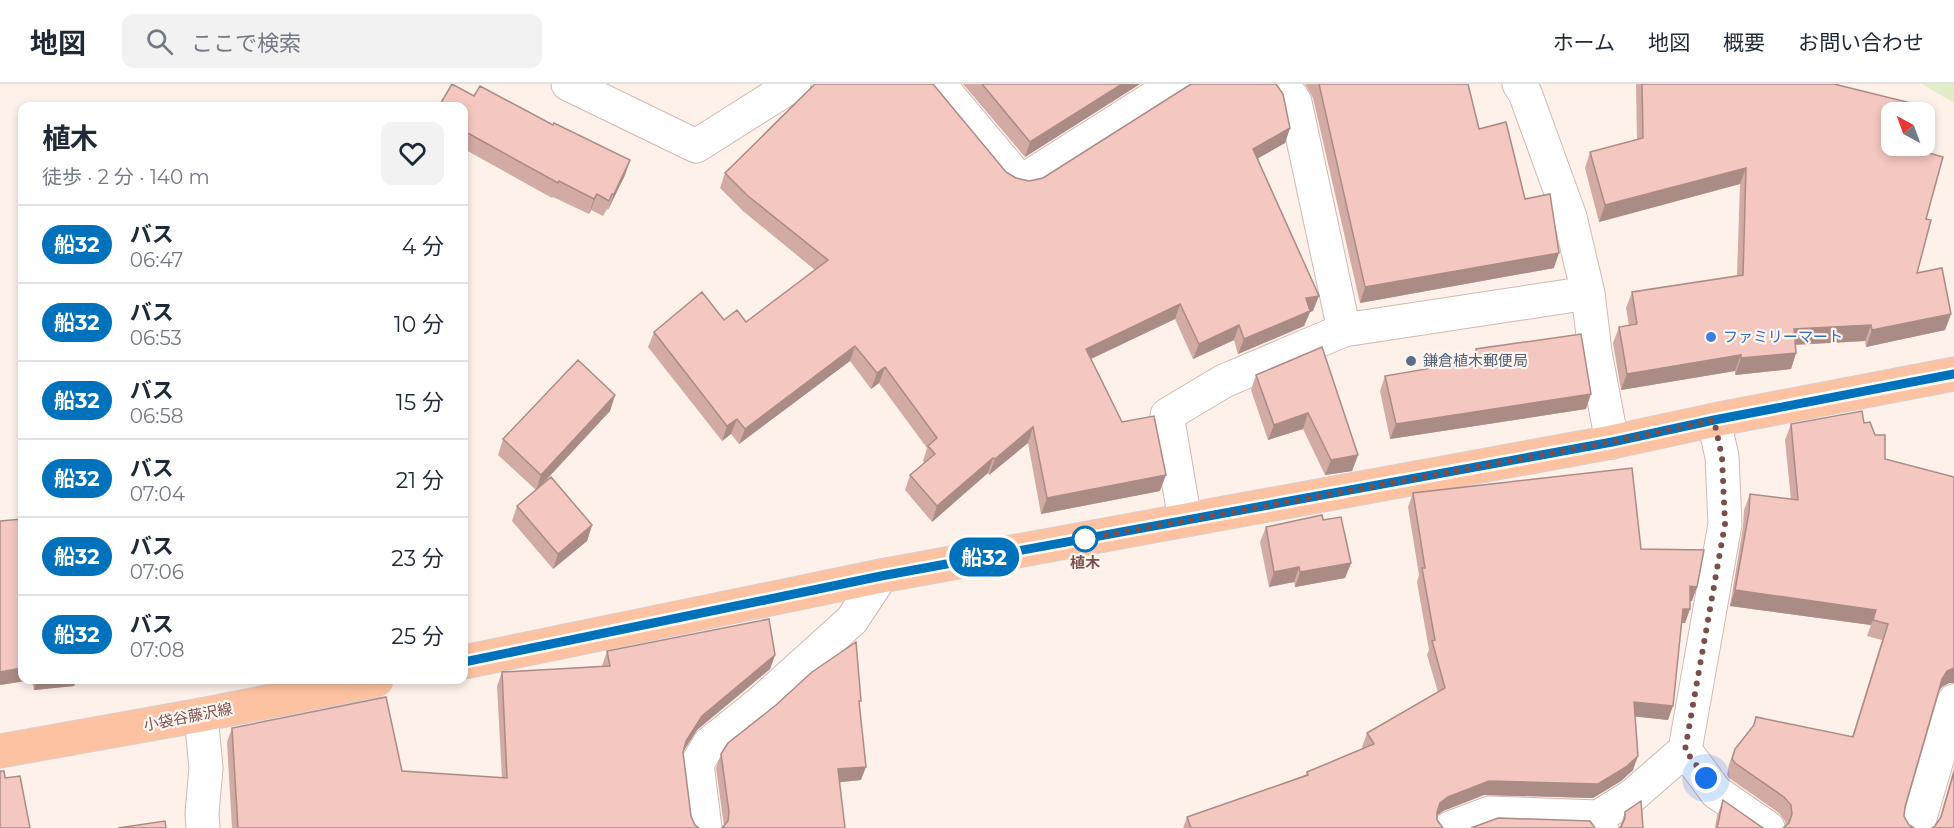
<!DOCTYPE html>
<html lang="ja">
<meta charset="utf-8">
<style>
:root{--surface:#fff;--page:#f2f2f3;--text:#1f2937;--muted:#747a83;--line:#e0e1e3}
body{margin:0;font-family:Montserrat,"Noto Sans JP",sans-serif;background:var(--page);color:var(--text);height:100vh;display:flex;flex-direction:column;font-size:22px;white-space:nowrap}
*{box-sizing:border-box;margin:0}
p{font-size:20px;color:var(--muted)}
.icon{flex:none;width:33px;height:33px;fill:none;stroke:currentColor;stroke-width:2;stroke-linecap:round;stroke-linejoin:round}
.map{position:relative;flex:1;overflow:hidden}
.side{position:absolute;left:18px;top:18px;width:450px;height:582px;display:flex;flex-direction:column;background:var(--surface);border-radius:12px;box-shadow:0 3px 9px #0003}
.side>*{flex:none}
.badge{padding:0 12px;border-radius:20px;font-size:21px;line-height:39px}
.needle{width:39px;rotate:319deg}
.buttons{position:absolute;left:1881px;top:18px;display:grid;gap:12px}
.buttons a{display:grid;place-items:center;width:54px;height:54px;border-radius:12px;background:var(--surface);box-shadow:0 3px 9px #0003;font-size:30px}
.you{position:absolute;width:30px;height:30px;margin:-15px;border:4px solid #fff;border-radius:50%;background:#1a73e8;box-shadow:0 0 0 9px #1a73e833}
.map>.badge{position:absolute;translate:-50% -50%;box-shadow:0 0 0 3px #fff}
.round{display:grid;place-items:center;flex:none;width:63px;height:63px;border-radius:12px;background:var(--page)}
.head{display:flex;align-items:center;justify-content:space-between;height:102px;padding:0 24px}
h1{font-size:28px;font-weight:700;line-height:45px}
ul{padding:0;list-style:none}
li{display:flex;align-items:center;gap:18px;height:78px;padding:0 24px;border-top:2px solid var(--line)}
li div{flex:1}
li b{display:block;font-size:22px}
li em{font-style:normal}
li .badge{min-width:66px;font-weight:700;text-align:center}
header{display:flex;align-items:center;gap:36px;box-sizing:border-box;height:84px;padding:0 30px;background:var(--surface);border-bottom:2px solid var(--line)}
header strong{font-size:28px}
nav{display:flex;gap:33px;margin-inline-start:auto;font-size:21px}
.search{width:420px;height:54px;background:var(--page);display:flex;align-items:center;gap:15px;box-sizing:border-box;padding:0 21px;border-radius:12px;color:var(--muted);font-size:22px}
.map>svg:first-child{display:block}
.green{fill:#e0edc7}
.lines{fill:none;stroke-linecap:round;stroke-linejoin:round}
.minor-casing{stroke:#d3b7b1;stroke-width:35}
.major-casing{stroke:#dacecd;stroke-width:35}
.minor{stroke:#fff;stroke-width:33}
.major{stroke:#fdc2a1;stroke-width:33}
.wall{fill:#d2aba5}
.shaded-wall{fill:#ab8b86}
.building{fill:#f4c7c0;stroke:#ab8b86;stroke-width:1.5}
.line-casing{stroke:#fff;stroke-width:14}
.line{stroke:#0072bc;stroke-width:9}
.walk{stroke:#7a4f4b;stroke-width:6;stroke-dasharray:0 10.8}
.shop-dot{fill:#3f7fe0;stroke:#fff6f1;stroke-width:2}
.service-dot{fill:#5c6f8a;stroke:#fff6f1;stroke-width:2}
.stop-dot{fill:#fff;stroke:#0072bc;stroke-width:3}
.labels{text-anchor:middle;stroke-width:4.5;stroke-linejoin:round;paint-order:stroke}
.shop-label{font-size:15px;fill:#366cbe;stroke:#fff6f1;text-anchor:start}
.service-label{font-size:15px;fill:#4e5e75;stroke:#fff6f1;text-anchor:start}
.stop-label{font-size:15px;font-weight:bold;fill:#7a4f4b;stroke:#fff6f1}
.street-label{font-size:15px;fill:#7a4f4b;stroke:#fff6f1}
</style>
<header>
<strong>地図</strong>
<div class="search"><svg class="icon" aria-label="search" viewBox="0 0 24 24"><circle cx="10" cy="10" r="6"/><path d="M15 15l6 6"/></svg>ここで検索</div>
<nav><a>ホーム</a><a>地図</a><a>概要</a><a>お問い合わせ</a></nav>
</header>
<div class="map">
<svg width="1954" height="744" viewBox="0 0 1954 744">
<rect width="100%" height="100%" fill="#fdf1ea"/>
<!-- green -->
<path class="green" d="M 1922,0 L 1954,0 L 1954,19 Z"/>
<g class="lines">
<defs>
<path id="minor" d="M 568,0 L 696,62 L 794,0
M 939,0 L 1015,91 L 1027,94 L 1175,0
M 1283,0 L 1295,18 L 1344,246
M 1519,0 L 1525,9 L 1570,133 L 1588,209 L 1595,268 L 1612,358
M 1185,436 L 1167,331 L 1224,297 L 1344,246 L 1588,209
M 201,631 L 206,684 L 202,729 L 203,744
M 1685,666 L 1716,708 L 1768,744
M 705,744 L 697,680 L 709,660 L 759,620 L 852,536 L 881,492
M 1450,744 L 1490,729 L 1598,733
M 1602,744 L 1598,733 L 1632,712 L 1685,666 L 1725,440 L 1722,373 L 1714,336
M 1917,744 L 1954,617"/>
<path id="major" d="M 464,578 L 881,492 L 1612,358 L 1714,336 L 1954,290
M 0,667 L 201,631 L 376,596"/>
</defs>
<!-- minor casing -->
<use href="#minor" class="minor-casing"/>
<!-- major casing -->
<use href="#major" class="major-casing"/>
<!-- minor -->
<use href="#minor" class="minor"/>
<!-- major -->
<use href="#major" class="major"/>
</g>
<!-- wall -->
<path class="wall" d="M 963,0 L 1140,0 L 1025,73 Z
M 1305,0 L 1468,0 L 1479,45 L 1525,115 L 1554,184 L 1360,219 L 1313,14 Z
M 1636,0 L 1834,0 L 1908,63 L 1926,135 L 1917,189 L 1951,230 L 1945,246 L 1866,263 L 1865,257 L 1796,261 L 1796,269 L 1791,285 L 1735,291 L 1735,287 L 1621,306 L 1613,259 L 1619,243 L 1629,242 L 1626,224 L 1632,208 L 1737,192 L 1740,100 L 1599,138 L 1585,84 L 1590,68 L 1637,56 Z
M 474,12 L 553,41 L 630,76 L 625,91 L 608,126 L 607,125 L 603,132 L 591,126 L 589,130 L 553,113 L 552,114 L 464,65 L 464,22 Z
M 1290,44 L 1285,59 L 1258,74 L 1313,227 L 1310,228 L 1304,242 L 1238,270 L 1234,256 L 1193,275 L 1175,235 L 1091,275 L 1122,338 L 1160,407 L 1041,430 L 1028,359 L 989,391 L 988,389 L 932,438 L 905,406 L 910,391 L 924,379 L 923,377 L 927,364 L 879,299 L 871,305 L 850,277 L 739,360 L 731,350 L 722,357 L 648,263 L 654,248 L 724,236 L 746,238 L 815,186 L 743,127 L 720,104 L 725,89 L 1006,88 L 1016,94 L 1029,97 Z
M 1322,263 L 1358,371 L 1352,387 L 1325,391 L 1303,345 L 1268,356 L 1251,306 L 1256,291 Z
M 1476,265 L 1586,325 L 1390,355 L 1380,307 L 1385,292 L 1472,277 Z
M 615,311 L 610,327 L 537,405 L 592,441 L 587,457 L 553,485 L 512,437 L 517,422 L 536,406 L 498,371 L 503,355 Z
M 1864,339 L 1875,351 L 1885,375 L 1949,599 L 1942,603 L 1786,742 L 1785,737 L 1779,729 L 1729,694 L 1727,691 L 1729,680 L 1735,665 L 1752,644 L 1756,633 L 1852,653 L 1882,556 L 1867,552 L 1871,541 L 1730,522 L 1743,443 L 1744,426 L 1750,410 L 1791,416 L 1785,356 L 1791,340 Z
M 1413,409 L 1641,465 L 1692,517 L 1690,517 L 1690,525 L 1685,539 L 1682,539 L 1668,636 L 1636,632 L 1633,686 L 1621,697 L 1593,714 L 1484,711 L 1443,727 L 1437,731 L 1437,736 L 1443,744 L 1183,744 L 1187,733 L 1305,691 L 1307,688 L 1363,664 L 1362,663 L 1367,649 L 1438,608 L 1427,571 L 1429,566 L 1417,498 L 1419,491 L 1408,423 Z
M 1323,436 L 1351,479 L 1345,494 L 1295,503 L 1294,498 L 1269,503 L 1260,458 L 1266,443 Z
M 0,437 L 22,596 L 108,596 L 75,600 L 74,602 L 34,606 L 32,596 L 0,601 Z
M 607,567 L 775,571 L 770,585 L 697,646 L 684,666 L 683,668 L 691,732 L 695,741 L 699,744 L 232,744 L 227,658 L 232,644 L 402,687 L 502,694 L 497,602 L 502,588 L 602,582 Z
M 859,621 L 861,696 L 839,698 L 724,742 L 716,684 L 721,670 Z
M 1954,684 L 1954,744 L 1935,742 L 1939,737 Z
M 1723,716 L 1764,744 L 1715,744 L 1717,732 Z
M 1625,728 L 1643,744 L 1620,743 Z"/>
<!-- shaded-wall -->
<path class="shaded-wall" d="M 1122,0 L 1140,0 L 1025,73 L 1030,58 Z
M 1290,44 L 1285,59 L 1248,80 L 1253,65 Z
M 630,76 L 625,91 L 608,126 L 614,110 Z
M 1746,84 L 1740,100 L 1599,138 L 1605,121 Z
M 597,110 L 591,126 L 589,130 L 594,115 Z
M 1559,169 L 1554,184 L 1360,219 L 1365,203 Z
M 1319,212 L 1313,227 L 1310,228 L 1304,242 L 1238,270 L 1244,255 L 1306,214 Z
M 1180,220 L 1175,235 L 1080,280 L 1086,265 Z
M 1951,230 L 1945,246 L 1866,263 L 1872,246 Z
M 1239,241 L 1234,256 L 1193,275 L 1199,260 Z
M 1871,241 L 1865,257 L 1788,261 L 1794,245 Z
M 855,262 L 850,277 L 739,360 L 745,345 Z
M 1796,269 L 1791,285 L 1735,291 L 1741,274 Z
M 1741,271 L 1735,287 L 1621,306 L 1627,290 Z
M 885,283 L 879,299 L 871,305 L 877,289 Z
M 1591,310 L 1586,325 L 1390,355 L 1396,340 Z
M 615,311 L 610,327 L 536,407 L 541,391 Z
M 1308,329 L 1303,345 L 1268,356 L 1274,341 Z
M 737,335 L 731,350 L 722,357 L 727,342 Z
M 1033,343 L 1028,359 L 989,391 L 995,375 Z
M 1358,371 L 1352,387 L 1325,391 L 1331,376 Z
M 993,374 L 988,389 L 932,438 L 937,422 Z
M 1166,391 L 1160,407 L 1041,430 L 1047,414 Z
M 592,441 L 587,457 L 553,485 L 558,470 Z
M 1351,479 L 1345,494 L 1295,503 L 1300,488 Z
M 1299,483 L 1294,498 L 1269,503 L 1274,488 Z
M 1690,502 L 1697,503 L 1692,517 L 1685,516 Z
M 1735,506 L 1876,526 L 1871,541 L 1730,522 Z
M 1683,525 L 1690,525 L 1685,539 L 1678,539 Z
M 775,571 L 770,585 L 697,646 L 681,671 L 686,657 L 702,632 Z
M 22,584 L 22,596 L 32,596 L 0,601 L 0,588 Z
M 1954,584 L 1954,599 L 1949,599 L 1942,603 L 1936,611 L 1942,595 L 1947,587 Z
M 37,596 L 108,596 L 75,600 L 74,602 L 34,606 Z
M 1634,618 L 1673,622 L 1668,636 L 1629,632 Z
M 1638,672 L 1633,686 L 1621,697 L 1593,714 L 1484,711 L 1443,727 L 1435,733 L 1440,719 L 1448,713 L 1489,697 Z
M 866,683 L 861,696 L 833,699 L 838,685 Z"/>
<!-- building -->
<path class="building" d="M 452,0 L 474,12 L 480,2 L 553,41 L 554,39 L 630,76 L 614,110 L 612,110 L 609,117 L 597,110 L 594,115 L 559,97 L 558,99 L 464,47 L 464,22 L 439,22 Z
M 815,0 L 933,0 L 1006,88 L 1016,94 L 1029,97 L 1043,94 L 1191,0 L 1276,0 L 1283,10 L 1290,44 L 1253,65 L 1319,212 L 1306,214 L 1310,227 L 1244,255 L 1239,241 L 1199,260 L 1180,220 L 1086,265 L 1122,338 L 1154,332 L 1166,391 L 1047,414 L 1033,343 L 995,375 L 993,374 L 937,422 L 910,391 L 935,370 L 928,362 L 937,354 L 885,283 L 877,289 L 855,262 L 745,345 L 737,335 L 727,342 L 654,248 L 702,208 L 724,236 L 737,226 L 746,238 L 828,176 L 748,112 L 725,89 Z
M 982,0 L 1122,0 L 1030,58 Z
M 1319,0 L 1468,0 L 1479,45 L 1506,38 L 1525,115 L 1550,110 L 1559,169 L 1365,203 Z
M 1642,0 L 1834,0 L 1919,21 L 1917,28 L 1892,28 L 1892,62 L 1908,62 L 1908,63 L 1943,73 L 1926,135 L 1931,136 L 1917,189 L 1942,184 L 1951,230 L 1872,246 L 1871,241 L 1794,245 L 1796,269 L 1741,274 L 1741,271 L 1627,290 L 1619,243 L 1637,240 L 1632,208 L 1743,191 L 1746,84 L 1605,121 L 1590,68 L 1643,54 Z
M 1581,250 L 1591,310 L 1396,340 L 1385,292 L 1478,276 L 1476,265 Z
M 1322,263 L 1358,371 L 1331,376 L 1308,329 L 1274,341 L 1256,291 Z
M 578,276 L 615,311 L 541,391 L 503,355 Z
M 1862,327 L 1864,339 L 1870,338 L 1875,351 L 1885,351 L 1885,375 L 1954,393 L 1954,584 L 1947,587 L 1942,595 L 1905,723 L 1904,732 L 1909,741 L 1914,744 L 1783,744 L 1789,739 L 1792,730 L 1791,721 L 1784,713 L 1735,679 L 1732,675 L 1735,665 L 1754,641 L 1756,633 L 1853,653 L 1888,540 L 1873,536 L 1876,526 L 1735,506 L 1749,428 L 1750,410 L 1798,416 L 1791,340 Z
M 1632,384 L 1641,465 L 1704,466 L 1697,503 L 1690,502 L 1690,525 L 1683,525 L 1673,622 L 1634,618 L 1638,672 L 1626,683 L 1598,700 L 1489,697 L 1448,713 L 1440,719 L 1437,728 L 1437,736 L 1443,744 L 1191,744 L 1187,733 L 1308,691 L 1307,688 L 1374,660 L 1367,649 L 1445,604 L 1432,557 L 1435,556 L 1422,484 L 1425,484 L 1413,409 Z
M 551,393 L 592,441 L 558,470 L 517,422 Z
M 1322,431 L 1323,436 L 1341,433 L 1351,479 L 1300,488 L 1299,483 L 1274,488 L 1266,443 Z
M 22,435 L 22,584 L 0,588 L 0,437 Z
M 769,535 L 775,571 L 702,632 L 686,657 L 683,668 L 691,732 L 695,741 L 699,744 L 238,744 L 232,644 L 386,613 L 402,687 L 507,694 L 502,588 L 610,582 L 607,567 Z
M 856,558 L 861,617 L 859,617 L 866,683 L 838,685 L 845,744 L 722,744 L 728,737 L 729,728 L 721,670 L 728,659 L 776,621 L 812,588 Z
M 0,687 L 4,687 L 5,694 L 20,692 L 30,744 L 0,744 Z
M 1954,688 L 1954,744 L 1932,744 L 1935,742 L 1941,733 Z
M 1723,716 L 1763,744 L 1764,744 L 1717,744 Z
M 1641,717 L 1643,744 L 1619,744 L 1621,743 L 1625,734 L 1625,728 Z
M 1498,734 L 1590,737 L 1595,744 L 1471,744 Z
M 165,737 L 166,744 L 118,744 Z"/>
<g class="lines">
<defs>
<path id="line" d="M 464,578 L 881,492 L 1612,358 L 1714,336 L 1954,290"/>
</defs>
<!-- line casing -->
<use href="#line" class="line-casing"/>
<!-- line -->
<use href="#line" class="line"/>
<!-- walk -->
<path class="walk" d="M 1085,455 L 1612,358 L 1714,336 L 1722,373 L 1725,440 L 1685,666 L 1706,694"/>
</g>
<!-- markers -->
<circle class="shop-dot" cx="1711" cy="253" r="6"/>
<circle class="service-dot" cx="1411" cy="277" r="6"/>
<circle class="stop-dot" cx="1085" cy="455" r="12"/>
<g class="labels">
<!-- shop labels -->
<g class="shop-label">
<text x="1723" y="258">ファミリーマート</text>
</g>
<!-- service labels -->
<g class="service-label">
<text x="1423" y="282">鎌倉植木郵便局</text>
</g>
<!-- stop labels -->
<g class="stop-label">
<text x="1085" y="484">植木</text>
</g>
<!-- street labels -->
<g class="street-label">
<text transform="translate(188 633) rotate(-11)" y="5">小袋谷藤沢線</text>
</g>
</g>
</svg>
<div class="buttons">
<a><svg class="needle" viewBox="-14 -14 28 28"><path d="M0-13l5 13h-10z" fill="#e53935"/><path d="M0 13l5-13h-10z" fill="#747a83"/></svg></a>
</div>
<div class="you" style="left:1706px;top:694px"></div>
<b class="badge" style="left:984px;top:473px;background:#0072bc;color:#fff">船32</b>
<section class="side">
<div class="head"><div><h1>植木</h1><p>徒歩 · 2 分 · 140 m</p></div><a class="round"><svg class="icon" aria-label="heart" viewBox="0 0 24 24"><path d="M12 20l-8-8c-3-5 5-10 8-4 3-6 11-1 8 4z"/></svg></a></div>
<ul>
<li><span class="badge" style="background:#0072bc;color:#fff">船32</span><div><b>バス</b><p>06:47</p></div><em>4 分</em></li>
<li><span class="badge" style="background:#0072bc;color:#fff">船32</span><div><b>バス</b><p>06:53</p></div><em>10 分</em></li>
<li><span class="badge" style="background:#0072bc;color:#fff">船32</span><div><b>バス</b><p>06:58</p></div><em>15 分</em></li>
<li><span class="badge" style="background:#0072bc;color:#fff">船32</span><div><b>バス</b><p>07:04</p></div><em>21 分</em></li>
<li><span class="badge" style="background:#0072bc;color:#fff">船32</span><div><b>バス</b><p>07:06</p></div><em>23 分</em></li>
<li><span class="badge" style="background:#0072bc;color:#fff">船32</span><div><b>バス</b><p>07:08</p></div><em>25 分</em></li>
</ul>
</section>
</div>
